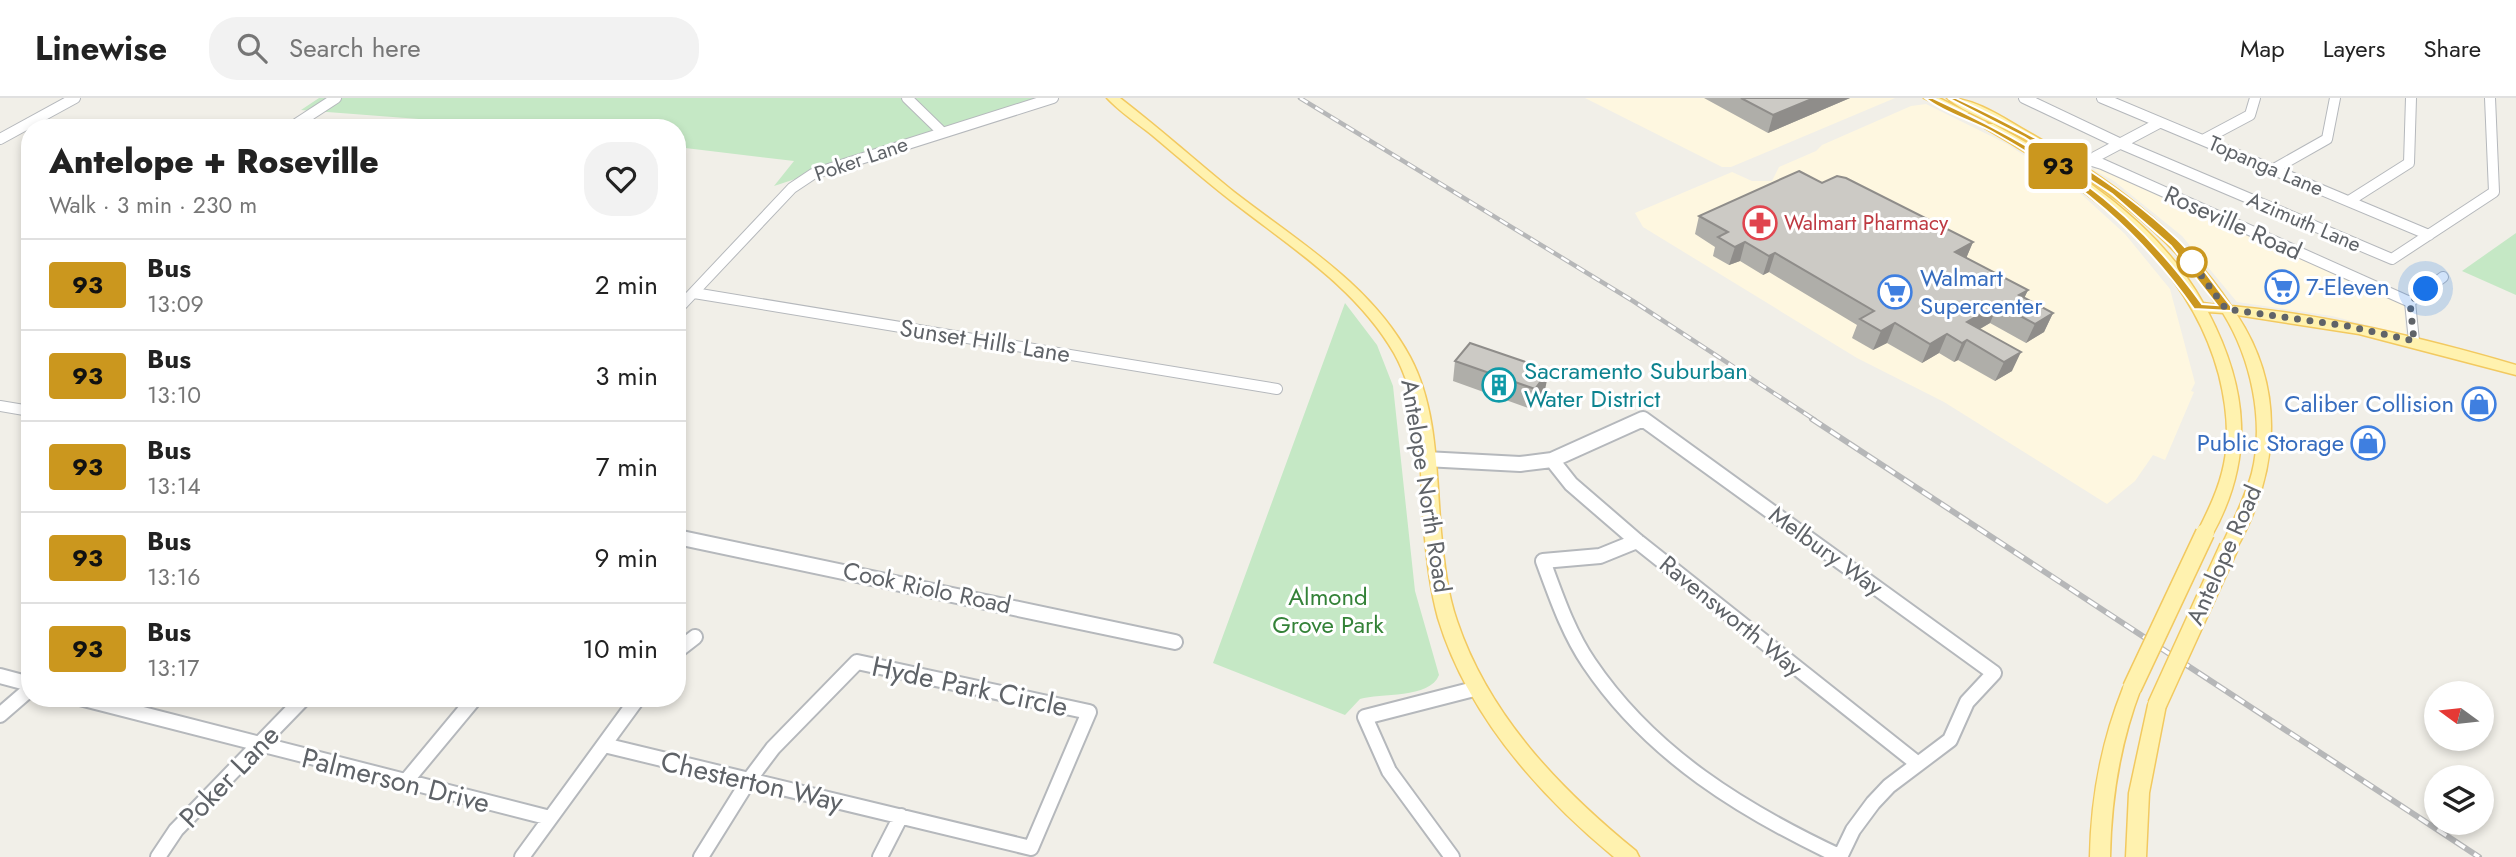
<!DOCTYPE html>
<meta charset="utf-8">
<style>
:root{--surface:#fff;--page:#f2f2f2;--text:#222;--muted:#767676;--line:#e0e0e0}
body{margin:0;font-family:Jost,sans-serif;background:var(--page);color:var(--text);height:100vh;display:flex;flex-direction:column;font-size:26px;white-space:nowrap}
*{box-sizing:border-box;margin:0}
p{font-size:23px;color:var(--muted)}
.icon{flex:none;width:38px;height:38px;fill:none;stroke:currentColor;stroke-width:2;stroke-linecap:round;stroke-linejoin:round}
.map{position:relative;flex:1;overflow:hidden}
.panel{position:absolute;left:21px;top:21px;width:665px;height:588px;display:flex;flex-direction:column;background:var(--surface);border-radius:28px;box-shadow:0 4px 10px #0003}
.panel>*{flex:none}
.badge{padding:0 14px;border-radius:5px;font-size:24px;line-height:46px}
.needle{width:46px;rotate:285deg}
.buttons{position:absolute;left:2424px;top:583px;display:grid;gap:14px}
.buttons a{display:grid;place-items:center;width:70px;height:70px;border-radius:50%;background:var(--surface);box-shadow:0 4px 10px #0003;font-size:35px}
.you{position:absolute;width:35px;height:35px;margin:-18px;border:5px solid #fff;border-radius:50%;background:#1a73e8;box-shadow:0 0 0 10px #1a73e833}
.map>.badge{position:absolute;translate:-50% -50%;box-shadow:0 0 0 4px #fff}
.round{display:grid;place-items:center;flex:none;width:74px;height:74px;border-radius:28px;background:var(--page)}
.summary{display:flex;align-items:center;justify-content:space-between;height:119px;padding:0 28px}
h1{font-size:33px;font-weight:800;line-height:52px}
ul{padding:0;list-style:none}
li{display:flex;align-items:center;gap:21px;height:91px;padding:0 28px;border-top:2px solid var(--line)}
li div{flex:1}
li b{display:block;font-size:26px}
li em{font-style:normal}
li .badge{min-width:77px;font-weight:700;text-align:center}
header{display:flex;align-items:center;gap:42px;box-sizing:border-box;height:98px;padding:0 35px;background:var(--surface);border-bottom:2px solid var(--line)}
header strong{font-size:33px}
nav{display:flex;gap:38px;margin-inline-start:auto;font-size:24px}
.search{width:490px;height:63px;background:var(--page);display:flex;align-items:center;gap:18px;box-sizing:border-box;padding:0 24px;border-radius:28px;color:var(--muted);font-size:26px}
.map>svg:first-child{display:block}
.commercial{fill:#fef7e0}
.green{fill:#c5e8c5}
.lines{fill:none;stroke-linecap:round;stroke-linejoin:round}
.minor-far1-casing{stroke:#b5b8bc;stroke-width:12}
.minor-casing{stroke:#b5b8bc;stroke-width:18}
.major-casing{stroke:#f2c960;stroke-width:3}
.minor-far1{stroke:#fff;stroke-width:10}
.minor{stroke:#fff;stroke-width:14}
.major{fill:#fff2af;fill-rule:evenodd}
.rail-far1-casing{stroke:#b6b7b8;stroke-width:4.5}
.rail-casing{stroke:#b6b7b8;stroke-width:6}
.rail-far1{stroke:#fff;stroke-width:2.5;stroke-dasharray:9;stroke-linecap:butt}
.rail{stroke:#fff;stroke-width:3.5;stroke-dasharray:11;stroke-linecap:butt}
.major-bridge-casing{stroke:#f2c960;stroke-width:21;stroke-linecap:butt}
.major-bridge{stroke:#fff2af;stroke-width:18}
.wall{fill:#afaea9}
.shaded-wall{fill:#8f8d8a}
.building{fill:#cccac5;stroke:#8f8d8a;stroke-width:2}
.line{fill:#cb971e;stroke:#fff;stroke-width:2}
.walk{stroke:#5f6368;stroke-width:7;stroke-dasharray:0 12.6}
.stop-dot{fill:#fff;stroke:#cb971e;stroke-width:3.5}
.labels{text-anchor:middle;stroke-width:6;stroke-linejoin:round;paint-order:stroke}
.far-street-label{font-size:21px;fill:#5f6368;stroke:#fff}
.far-health-label{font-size:21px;fill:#be3a42;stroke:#fff;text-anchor:start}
.street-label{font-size:24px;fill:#5f6368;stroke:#fff}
.shop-label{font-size:24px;fill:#366cbe;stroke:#fff;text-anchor:start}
.culture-label{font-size:24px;fill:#0d838f;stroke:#fff;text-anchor:start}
.park-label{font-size:24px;fill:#348238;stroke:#fff}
.near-street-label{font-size:28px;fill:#5f6368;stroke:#fff}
</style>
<header>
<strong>Linewise</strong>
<div class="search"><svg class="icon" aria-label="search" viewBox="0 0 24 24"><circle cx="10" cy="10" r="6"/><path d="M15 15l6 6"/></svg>Search here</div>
<nav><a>Map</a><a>Layers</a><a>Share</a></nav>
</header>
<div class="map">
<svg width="2516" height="759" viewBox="0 0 2516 759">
<rect width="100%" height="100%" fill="#f1efe8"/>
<!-- commercial -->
<path class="commercial" d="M 1585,0 L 1895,0 L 1731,69 L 1722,69 Z
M 1926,6 L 2007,46 L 2081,96 L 2125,136 L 2170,191 L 2195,285 L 2191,293 L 2194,294 L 2165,362 L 2153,357 L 2135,383 L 2107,406 L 1944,304 L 1857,260 L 1643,129 L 1635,115 L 1732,74 L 1752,83 L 1772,83 L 1779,69 L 1816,53 L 1822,47 L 1911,8 Z
M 2103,68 L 2404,204 L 2406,237 L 2332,218 L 2237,204 L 2182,138 L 2114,83 L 2094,72 Z"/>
<!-- green -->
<path class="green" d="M 319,0 L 1042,0 L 774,88 L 794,63 L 677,49 L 677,30 L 439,30 L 445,23 L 301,12 Z
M 2516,135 L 2516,197 L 2462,173 Z
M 1345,205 L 1377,247 L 1393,288 L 1415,493 L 1439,577 C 1430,601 1380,595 1360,601 L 1345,617 L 1213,565 Z"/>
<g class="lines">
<defs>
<path id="minor-far1" d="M 907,0 L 942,34
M 2024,0 L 2121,46 L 2392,161 L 2494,94 L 2490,0
M 2102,0 L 2429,137
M 290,30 L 336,0
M 0,41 L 75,0
M 2203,42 L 2250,17 L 2255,0
M 2071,63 L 2086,61 L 2102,66 L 2410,204
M 2094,63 L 2095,59 L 2159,25
M 2274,71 L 2327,41 L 2335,0
M 2349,103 L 2409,65 L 2411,0
M 694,195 L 1277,291
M 2410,204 L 2443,179
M 2410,204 L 2414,243
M 677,212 L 792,90 L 813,76 L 1053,0
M 0,308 L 30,313
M 1640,322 L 1645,322"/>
<path id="minor" d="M 1425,361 L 1520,366 L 1552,362 L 1643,321 L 1994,575 L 1967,604 L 1950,642 L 1889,688 L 1873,705 L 1853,732 L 1840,759
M 1552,362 L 1571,386 L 1637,443 L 1918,666
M 677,439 L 1175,544
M 1637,443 L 1600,458 L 1543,463 C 1556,498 1568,534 1589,565 C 1651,657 1743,713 1841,759
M 677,553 L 695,539
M 857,564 L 1089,614 L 1031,750 L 749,682 L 773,650 Z
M 0,578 L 30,586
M 80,600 L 550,720
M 0,617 L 30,591
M 604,647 L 749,682
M 406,683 L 475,600
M 158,759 L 176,732 L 304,600
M 522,759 L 638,600
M 701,759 L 749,682
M 880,759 L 901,718
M 1452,759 L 1389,673 L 1365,619 L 1478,590"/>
<path id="major" d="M 1107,0 L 1120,0 C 1159,30 1196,63 1234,94 C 1297,143 1371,186 1410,259 C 1438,311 1436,377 1441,434 C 1444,464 1447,494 1457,523 C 1489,618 1560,691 1636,753 L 1639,759 L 1614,759 C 1538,696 1467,616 1438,520 C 1430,491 1427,461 1424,431 C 1420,374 1423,306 1394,255 C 1358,193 1298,154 1242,111 C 1211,88 1182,62 1152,37 C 1137,25 1120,14 1107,0 Z
M 1924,0 L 1939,0 L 1969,15 L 1959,17 Z
M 1947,0 C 1973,0 1999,17 2021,30 C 2102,76 2179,129 2231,208 C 2328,217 2423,240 2516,267 L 2516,277 L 2359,236 L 2237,217 C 2287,293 2278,377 2235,453 L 2223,453 L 2221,449 C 2232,425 2245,401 2252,375 C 2265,323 2251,260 2223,215 L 2208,214 C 2248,291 2255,361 2211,439 L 2199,439 L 2197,435 C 2208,413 2219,391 2224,366 C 2230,338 2226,305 2219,277 C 2188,160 2085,87 1985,30 L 1985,26 L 1993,26 C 2072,69 2158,124 2203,205 L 2217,207 C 2170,134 2097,83 2023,40 C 2002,28 1964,15 1947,0 Z
M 2132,583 L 2138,585 L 2141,590 C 2120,645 2111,700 2110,759 L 2090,759 C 2091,700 2101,645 2123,590 L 2126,585 Z
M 2157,600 L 2164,602 L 2166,607 L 2149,695 L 2146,759 L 2126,759 L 2129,695 L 2148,607 L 2150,602 Z"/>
</defs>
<!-- minor-far1 casing -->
<use href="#minor-far1" class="minor-far1-casing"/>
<!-- minor casing -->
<use href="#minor" class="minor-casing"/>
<!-- major casing -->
<use href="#major" class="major-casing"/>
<!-- minor-far1 -->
<use href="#minor-far1" class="minor-far1"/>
<!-- minor -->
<use href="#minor" class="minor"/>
<!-- major -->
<use href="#major" class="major"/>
<defs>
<path id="rail-far1" d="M 1300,0 L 1633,203 L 1815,322"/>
<path id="rail" d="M 1812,321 L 2479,759"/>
</defs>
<!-- rail-far1 casing -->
<use href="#rail-far1" class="rail-far1-casing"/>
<!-- rail casing -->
<use href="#rail" class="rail-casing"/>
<!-- rail-far1 -->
<use href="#rail-far1" class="rail-far1"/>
<!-- rail -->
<use href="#rail" class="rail"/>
<defs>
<path id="major-bridge" d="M 2132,590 L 2205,435
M 2157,607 L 2229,449"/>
</defs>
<!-- major-bridge casing -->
<use href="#major-bridge" class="major-bridge-casing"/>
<!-- major-bridge -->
<use href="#major-bridge" class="major-bridge"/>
</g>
<!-- wall -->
<path class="wall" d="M 1704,0 L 1850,0 L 1768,35 Z
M 1822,85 L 1973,144 L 1966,160 L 2028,192 L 2024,200 L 2053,215 L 2044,234 L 2026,245 L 1990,225 L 1980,231 L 2012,273 L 1995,283 L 1958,262 L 1954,264 L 1939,255 L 1922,265 L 1887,245 L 1873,252 L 1852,240 L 1857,227 L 1769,174 L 1763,177 L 1740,163 L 1729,167 L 1713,158 L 1715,149 L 1695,136 L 1699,118 Z
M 1455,263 L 1545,292 L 1531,311 L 1453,283 Z"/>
<!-- shaded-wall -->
<path class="shaded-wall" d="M 1814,0 L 1850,0 L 1768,35 L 1773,17 Z
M 1745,144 L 1740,163 L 1729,167 L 1735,149 Z
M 1973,144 L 1965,163 L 1955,154 Z
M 1775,155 L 1769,174 L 1763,177 L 1769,158 Z
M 2028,192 L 2019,211 L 2019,197 Z
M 1998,206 L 1990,225 L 1959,243 L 1967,224 Z
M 2053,215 L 2044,234 L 2026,245 L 2035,226 Z
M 1895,225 L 1887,245 L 1873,252 L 1881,233 Z
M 1947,236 L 1939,255 L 1922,265 L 1930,246 Z
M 1967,242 L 1958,262 L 1954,264 L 1962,245 Z
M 2021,254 L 2012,273 L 1995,283 L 2004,264 Z
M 1549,272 L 1545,292 L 1531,311 L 1535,291 Z"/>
<!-- building -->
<path class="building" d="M 1741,0 L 1814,0 L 1773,17 Z
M 1799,73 L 1822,85 L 1837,78 L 1846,80 L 1973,144 L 1955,154 L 2028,192 L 2019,197 L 2053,215 L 2035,226 L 1998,206 L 1967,224 L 2021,254 L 2004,264 L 1967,242 L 1962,245 L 1947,236 L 1930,246 L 1895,225 L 1881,233 L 1860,221 L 1874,213 L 1775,155 L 1769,158 L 1745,144 L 1735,149 L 1718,139 L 1728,134 L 1699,118 Z
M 1470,245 L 1549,272 L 1535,291 L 1455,263 Z"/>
<!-- line -->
<path class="line" d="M 1925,0 L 1933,0 C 2046,52 2128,102 2202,206 L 2217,207 L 2171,148 L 2112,96 L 2024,39 L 1948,0 L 1956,0 C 2036,37 2112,80 2177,141 C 2197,160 2213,186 2231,208 L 2231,213 L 2194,211 C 2140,134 2078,82 1996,36 C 1974,23 1945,16 1925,0 Z"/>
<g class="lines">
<!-- walk -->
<path class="walk" d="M 2192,164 L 2189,161 L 2226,211 L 2347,228 L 2414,243 L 2410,204 L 2426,191"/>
</g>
<!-- icons -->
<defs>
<symbol id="pharmacy-ring" viewBox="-11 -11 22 22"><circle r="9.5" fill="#fff" stroke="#e0444e" stroke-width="1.5"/><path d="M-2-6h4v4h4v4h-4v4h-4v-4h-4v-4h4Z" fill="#e0444e"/></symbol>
<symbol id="supermarket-ring" viewBox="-11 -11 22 22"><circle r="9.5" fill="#fff" stroke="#3f7fe0" stroke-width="1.5"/><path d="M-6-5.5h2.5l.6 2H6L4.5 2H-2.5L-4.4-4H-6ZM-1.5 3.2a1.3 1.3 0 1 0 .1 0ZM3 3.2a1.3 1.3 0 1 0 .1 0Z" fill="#3f7fe0"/></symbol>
<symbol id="building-ring" viewBox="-11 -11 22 22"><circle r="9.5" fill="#fff" stroke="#0f9aa8" stroke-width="1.5"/><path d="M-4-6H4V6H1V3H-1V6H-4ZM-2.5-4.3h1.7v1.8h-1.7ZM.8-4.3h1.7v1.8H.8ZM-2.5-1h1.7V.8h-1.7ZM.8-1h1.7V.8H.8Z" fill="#0f9aa8"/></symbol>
<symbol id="shop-ring" viewBox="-11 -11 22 22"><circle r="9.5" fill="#fff" stroke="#3f7fe0" stroke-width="1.5"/><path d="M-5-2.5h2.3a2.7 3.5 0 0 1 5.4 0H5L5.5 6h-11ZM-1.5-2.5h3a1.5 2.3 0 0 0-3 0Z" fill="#3f7fe0"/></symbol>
</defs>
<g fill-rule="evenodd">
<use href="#pharmacy-ring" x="1741" y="106" width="38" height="38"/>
<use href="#supermarket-ring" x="2263" y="170" width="38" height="38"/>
<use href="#supermarket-ring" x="1876" y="175" width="38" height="38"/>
<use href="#building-ring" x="1480" y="268" width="38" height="38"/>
<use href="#shop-ring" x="2460" y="287" width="38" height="38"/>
<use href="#shop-ring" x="2349" y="326" width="38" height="38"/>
</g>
<!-- markers -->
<circle class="stop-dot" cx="2192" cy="164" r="14"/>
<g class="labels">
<!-- far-street labels -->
<g class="far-street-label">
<text transform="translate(861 61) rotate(-19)" y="7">Poker Lane</text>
<text transform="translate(2266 68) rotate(23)" y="7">Topanga Lane</text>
<text transform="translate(2304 124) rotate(23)" y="7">Azimuth Lane</text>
</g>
<!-- far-health labels -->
<g class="far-health-label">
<text x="1784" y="132">Walmart Pharmacy</text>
</g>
<!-- street labels -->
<g class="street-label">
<text transform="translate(2233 125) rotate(24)" y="8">Roseville Road</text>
<text transform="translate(985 243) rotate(9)" y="8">Sunset Hills Lane</text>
<text transform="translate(1426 388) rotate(81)" y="8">Antelope North Road</text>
<text transform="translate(1826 453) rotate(36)" y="8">Melbury Way</text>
<text transform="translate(2224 457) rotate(-66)" y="8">Antelope Road</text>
<text transform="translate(927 490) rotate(12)" y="8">Cook Riolo Road</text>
<text transform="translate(1731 518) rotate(39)" y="8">Ravensworth Way</text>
</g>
<!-- shop labels -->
<g class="shop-label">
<text x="1920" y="188">Walmart<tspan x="1920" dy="28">Supercenter</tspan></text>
<text x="2306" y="197">7-Eleven</text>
<text x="2454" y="314" text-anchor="end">Caliber Collision</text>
<text x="2344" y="353" text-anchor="end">Public Storage</text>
</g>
<!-- culture labels -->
<g class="culture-label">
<text x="1524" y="281">Sacramento Suburban<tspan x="1524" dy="28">Water District</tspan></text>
</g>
<!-- park labels -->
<g class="park-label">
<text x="1328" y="507">Almond<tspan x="1328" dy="28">Grove Park</tspan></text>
</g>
<!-- near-street labels -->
<g class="near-street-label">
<text transform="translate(970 588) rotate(12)" y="10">Hyde Park Circle</text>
<text transform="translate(229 678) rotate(-46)" y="10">Poker Lane</text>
<text transform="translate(396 682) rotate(14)" y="10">Palmerson Drive</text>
<text transform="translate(752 683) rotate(13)" y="10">Chesterton Way</text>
</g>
</g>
</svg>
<div class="buttons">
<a><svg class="needle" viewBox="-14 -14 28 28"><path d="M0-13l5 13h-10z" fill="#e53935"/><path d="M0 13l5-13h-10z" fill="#767676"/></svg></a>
<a><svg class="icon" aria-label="layers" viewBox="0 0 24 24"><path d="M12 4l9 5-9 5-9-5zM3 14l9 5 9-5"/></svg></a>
</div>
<div class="you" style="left:2426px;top:191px"></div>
<b class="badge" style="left:2058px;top:68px;background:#cb971e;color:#111">93</b>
<section class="panel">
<div class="summary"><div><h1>Antelope + Roseville</h1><p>Walk · 3 min · 230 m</p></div><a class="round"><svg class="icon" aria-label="heart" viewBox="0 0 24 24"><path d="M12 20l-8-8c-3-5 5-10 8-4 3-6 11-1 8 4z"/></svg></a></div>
<ul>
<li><span class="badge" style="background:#cb971e;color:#111">93</span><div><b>Bus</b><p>13:09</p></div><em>2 min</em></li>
<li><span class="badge" style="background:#cb971e;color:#111">93</span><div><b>Bus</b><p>13:10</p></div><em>3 min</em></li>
<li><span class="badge" style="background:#cb971e;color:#111">93</span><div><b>Bus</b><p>13:14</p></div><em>7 min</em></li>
<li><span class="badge" style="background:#cb971e;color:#111">93</span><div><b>Bus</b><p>13:16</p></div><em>9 min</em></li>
<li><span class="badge" style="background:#cb971e;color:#111">93</span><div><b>Bus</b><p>13:17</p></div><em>10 min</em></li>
</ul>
</section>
</div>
